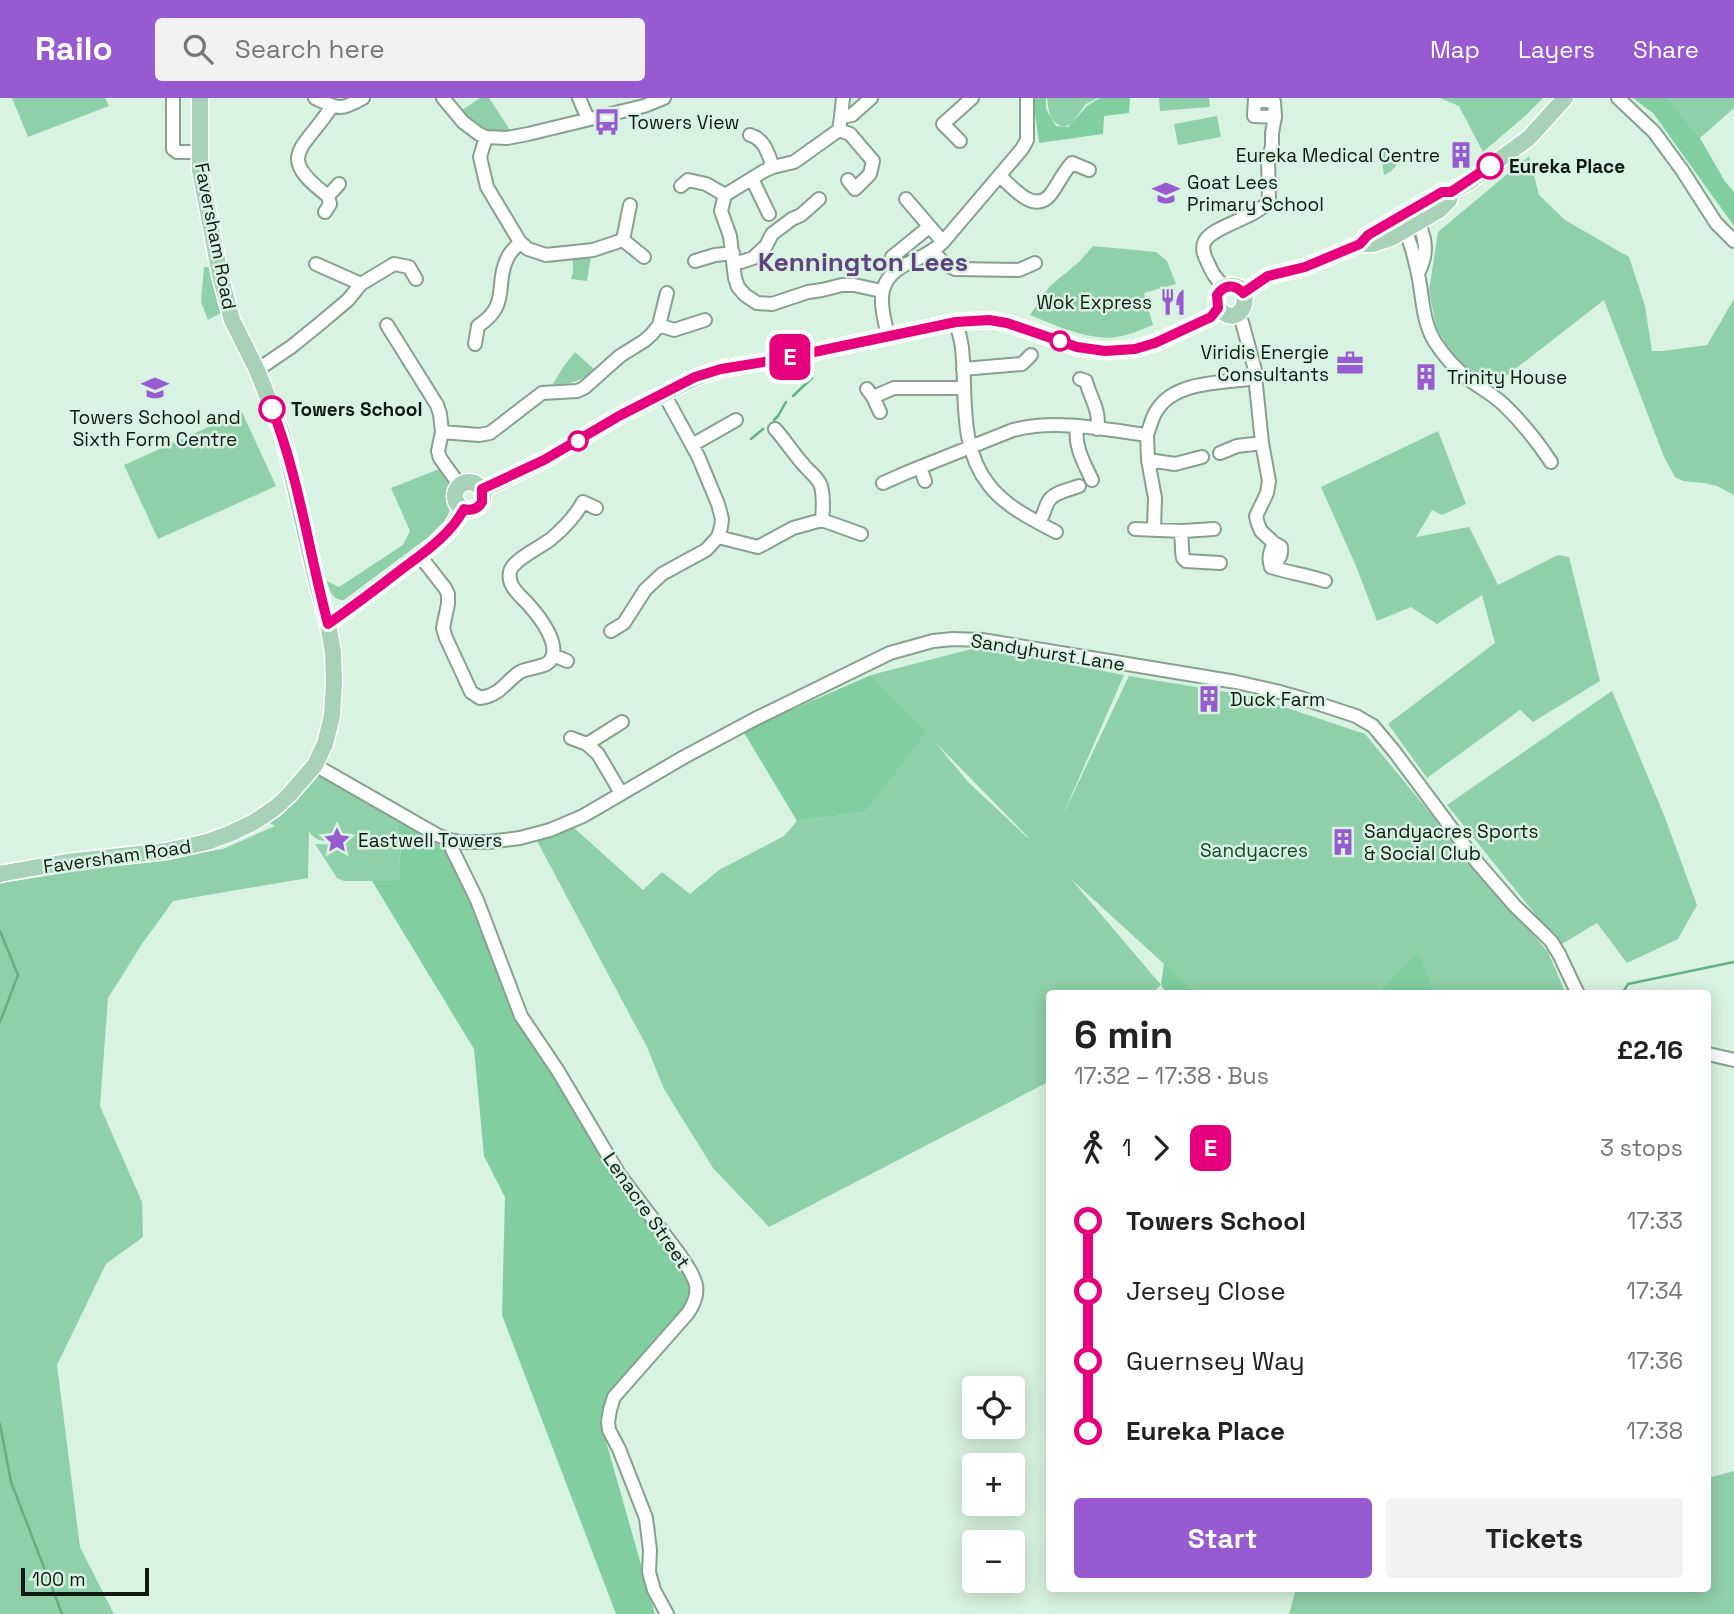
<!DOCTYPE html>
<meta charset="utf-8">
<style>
:root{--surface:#fff;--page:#f2f2f2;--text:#222;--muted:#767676;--accent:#985ad0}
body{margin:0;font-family:"Space Grotesk",sans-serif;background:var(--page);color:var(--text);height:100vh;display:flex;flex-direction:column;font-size:26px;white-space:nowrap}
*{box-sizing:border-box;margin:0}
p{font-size:23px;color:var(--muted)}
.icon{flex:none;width:38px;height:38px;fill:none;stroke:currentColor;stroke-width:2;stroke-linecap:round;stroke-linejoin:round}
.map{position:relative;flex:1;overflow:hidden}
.drawer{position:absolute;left:1046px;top:892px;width:665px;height:602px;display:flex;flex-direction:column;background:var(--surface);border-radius:7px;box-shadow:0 4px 18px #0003}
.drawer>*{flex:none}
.badge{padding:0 14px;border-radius:10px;font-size:24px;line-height:46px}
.controls{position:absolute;left:962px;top:1278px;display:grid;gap:14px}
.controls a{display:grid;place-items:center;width:63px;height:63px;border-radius:7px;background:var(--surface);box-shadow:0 4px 18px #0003;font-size:35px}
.scale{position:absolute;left:21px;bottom:18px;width:128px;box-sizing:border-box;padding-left:7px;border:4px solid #0f1913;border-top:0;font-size:19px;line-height:24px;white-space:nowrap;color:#0f1913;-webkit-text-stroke:5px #d8f3e1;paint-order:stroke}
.map>.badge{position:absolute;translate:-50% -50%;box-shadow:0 0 0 4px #fff}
.legs{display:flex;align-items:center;gap:10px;height:77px;padding:0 28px;font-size:23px}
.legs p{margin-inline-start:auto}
.head{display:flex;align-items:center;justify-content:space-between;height:119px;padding:0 28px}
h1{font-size:38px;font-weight:800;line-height:52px}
.cta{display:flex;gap:14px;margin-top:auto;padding:14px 28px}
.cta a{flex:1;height:80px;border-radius:7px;background:var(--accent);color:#fff;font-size:28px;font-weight:800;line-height:80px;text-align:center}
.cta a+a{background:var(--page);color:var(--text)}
ul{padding:0 28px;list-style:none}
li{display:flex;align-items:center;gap:24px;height:70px;font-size:26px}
li i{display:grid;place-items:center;width:10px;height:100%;margin:0 9px;background:currentColor}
li i::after{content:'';width:18px;height:18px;margin:-9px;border:5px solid;border-radius:50%;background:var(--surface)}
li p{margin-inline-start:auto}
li:first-child i{background:linear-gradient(#0000 50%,currentColor 0)}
li:last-child i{background:linear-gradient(currentColor 50%,#0000 0)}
header{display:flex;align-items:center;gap:42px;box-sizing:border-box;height:98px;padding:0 35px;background:var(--accent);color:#fff}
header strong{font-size:33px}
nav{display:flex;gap:38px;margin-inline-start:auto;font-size:24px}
.search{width:490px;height:63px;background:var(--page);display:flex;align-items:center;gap:18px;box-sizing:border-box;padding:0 24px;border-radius:7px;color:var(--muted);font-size:26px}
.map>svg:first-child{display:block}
.green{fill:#90d0a8;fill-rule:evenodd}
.forest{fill:#81cf9f}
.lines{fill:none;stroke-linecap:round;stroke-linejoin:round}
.stream{stroke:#63b082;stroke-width:2.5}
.minor-casing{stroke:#87a08f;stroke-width:16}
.major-casing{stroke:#fff;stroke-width:19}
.minor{stroke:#fff;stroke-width:12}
.major{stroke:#a8d2b8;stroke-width:16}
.line-1-casing{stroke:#fff;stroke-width:16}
.line-1{stroke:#e6007e;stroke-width:10}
.stop-1-dot{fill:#fff;stroke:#e6007e;stroke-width:3.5}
.labels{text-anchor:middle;stroke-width:5;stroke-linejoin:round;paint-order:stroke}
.poi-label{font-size:19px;fill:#0f1913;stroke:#d8f3e1;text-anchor:start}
.stop-label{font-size:19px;font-weight:bold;fill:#0f1913;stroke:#d8f3e1;text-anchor:start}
.street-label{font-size:19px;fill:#0f1913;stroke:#d8f3e1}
.park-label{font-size:19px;fill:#0d4a2b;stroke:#d8f3e1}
.district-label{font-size:26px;font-weight:bold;fill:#60427e;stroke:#d8f3e1}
</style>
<header>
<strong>Railo</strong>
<div class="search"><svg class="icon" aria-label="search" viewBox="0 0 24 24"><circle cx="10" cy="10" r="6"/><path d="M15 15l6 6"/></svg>Search here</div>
<nav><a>Map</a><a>Layers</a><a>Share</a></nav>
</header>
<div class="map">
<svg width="1734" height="1516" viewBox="0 0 1734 1516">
<rect width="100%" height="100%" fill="#d8f3e1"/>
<!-- green -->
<path class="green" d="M 12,0 L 105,0 L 109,8 L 28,39 Z
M 480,0 L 489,0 L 510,32 C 490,36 475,28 462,12 Z
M 1047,0 L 1098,0 L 1086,6 L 1071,26 L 1064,29 C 1049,24 1049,15 1047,0 Z
M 1159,0 L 1209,0 L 1210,9 L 1160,13 Z
M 1440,0 L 1543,0 L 1525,18 L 1483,54 L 1459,8 Z
M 1668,0 L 1734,0 L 1734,10 L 1700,40 Z
M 1217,18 L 1221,39 L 1178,47 L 1174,26 Z
M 1386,52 L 1405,58 L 1391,73 L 1384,77 L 1381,56 Z
M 1529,58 L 1539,97 L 1565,122 L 1629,159 L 1645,208 L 1652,253 L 1663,253 L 1707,247 L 1734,201 L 1734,397 L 1717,388 L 1704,385 L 1683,383 L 1675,379 L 1664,359 L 1604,202 L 1492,289 L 1468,273 L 1450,253 L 1436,229 L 1429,193 L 1438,134 Z
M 1093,148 L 1156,154 L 1167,163 L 1176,186 L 1144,195 L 1153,227 C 1142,231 1128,238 1116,239 C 1089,243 1055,227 1030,217 L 1049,189 L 1080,163 Z
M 591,158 L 587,183 L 571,181 L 573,174 L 573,161 Z
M 204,169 L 214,169 L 226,212 L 208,222 L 201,204 Z
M 575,254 L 595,272 C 581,283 571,287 553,286 L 564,268 Z
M 242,314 L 276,388 L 158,441 L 124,367 Z
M 1438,333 L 1466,406 L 1442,417 L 1432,412 L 1416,439 L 1469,429 L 1498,487 L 1558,457 L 1569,459 L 1600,583 L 1533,624 L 1520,612 L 1427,680 L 1388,626 L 1495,545 L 1482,497 L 1437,526 L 1411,509 L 1377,523 L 1356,468 L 1321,389 Z
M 442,370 C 455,387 454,414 440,431 C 434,439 423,445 415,451 C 392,469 369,487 344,502 C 333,503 329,492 327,483 L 339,489 L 403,447 L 410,433 L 391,390 Z
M 979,549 L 1124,577 L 1062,719 L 1129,578 L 1251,598 L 1365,636 L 1482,778 L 1548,854 L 1566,896 L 1436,896 L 1418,855 L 1376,896 L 1197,896 L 1071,781 L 1161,887 L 1151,896 L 1050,896 L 1050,983 L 769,1129 L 713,1070 L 664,991 L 647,949 L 537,743 L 572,728 L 643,792 L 662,774 L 690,796 L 719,772 L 784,738 L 797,723 L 866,714 L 925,634 L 871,577 ZM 935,644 L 1028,739 L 1028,740 L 968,684 Z
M 1612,593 L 1664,717 L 1697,807 L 1678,841 L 1627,865 L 1597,825 L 1560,847 L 1447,707 Z
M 320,677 L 327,678 L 345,689 L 409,729 L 397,728 L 401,746 L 398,783 L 344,783 L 337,780 L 315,746 L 344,747 L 345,743 L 342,742 L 341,738 L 332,738 L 332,743 C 321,743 315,743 309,733 L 308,780 L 173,803 L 142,846 L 108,900 L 100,1008 L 142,1104 L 143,1139 L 106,1166 L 57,1267 L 80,1449 L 114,1516 L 0,1516 L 0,785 L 223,751 L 275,728 L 268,724 L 287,708 L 312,680 Z
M 1734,1373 L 1734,1516 L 1289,1516 L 1296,1491 L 1708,1491 L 1708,1380 Z"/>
<!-- forest -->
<path class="forest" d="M 1033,0 L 1046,0 L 1046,11 L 1056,28 L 1068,29 L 1087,8 L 1100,0 L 1130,0 L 1129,15 L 1104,18 L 1103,36 L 1039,45 Z
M 1633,0 L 1668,0 L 1700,40 L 1724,82 L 1734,94 L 1734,128 L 1653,15 Z
M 871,577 L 926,634 L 866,714 L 797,723 L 743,633 Z
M 397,727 L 409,729 L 441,748 L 471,794 L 519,920 L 684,1173 L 694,1199 L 608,1298 L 600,1322 L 655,1516 L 616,1516 L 502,1217 L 505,1099 L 484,1058 L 474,951 L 372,783 L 398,783 L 401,746 Z
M 1418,854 L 1436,896 L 1376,896 Z
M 1164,865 L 1197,896 L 1167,896 L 1161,887 Z"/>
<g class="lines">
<!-- stream -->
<path class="stream" d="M 793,298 L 812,280
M 774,322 L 778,318 L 786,304
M 751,341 L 763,331
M 0,833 L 18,877 L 0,924
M 1622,896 L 1628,886 L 1734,864
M 0,1326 L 11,1384 L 62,1516"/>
<defs>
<path id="minor" d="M 173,0 L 173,51 L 177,54 L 199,54
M 315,0 C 338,11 340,13 363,0
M 443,0 L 463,24 L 479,36 L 486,39 L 507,40 L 528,36 L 644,8 L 664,0
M 579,0 L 588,21
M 843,0 L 841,19 L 852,17 L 871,0
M 1255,0 L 1254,18 L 1275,19
M 1618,0 L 1654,34 L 1682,72 L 1716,125 L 1734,143
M 841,19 L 839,32 L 794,64 L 773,69 L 764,73 L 725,97 L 721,113 L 730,138 L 735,180 L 738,189 L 745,197 L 757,205 L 772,206 L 808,194 L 822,192 L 842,187 L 854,187 L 882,193
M 839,32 L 850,36 L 873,63 L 870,76 L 855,91 L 848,82
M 750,37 C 765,41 768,56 773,69
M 486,39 L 480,59 L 487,89 L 520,144 L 528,151 L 546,157 L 593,152 L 623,142
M 960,43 L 943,26 L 972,0
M 1000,78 C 1012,89 1034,116 1050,97 C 1058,87 1063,74 1072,65 L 1089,72
M 752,81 L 769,116
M 681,88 L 688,82 L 706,86 L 725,97
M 328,98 C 274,57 304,52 332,8
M 328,98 L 339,86
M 906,101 L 943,144
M 630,107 L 623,142 L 644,159
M 325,114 L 330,106 L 328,98
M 1415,119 C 1426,138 1429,155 1418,175
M 1401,125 C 1410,140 1414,158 1418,176 C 1423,199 1422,223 1435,244 C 1444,258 1455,270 1467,280 C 1479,289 1492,296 1503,306 C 1521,323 1537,343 1551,364
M 933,154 L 945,166 L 955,171 L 1019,172 L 1035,165
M 695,163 L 715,157 L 733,155
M 734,163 L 741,164 L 753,160 L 766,148 L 772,136 L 792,121 L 801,117 L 819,101
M 316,166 L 361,186
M 898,170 L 892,159 L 929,129
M 1226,189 C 1216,183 1212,174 1207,163 C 1204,157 1201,150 1205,143 C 1213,128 1256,120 1269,103 L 1268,61 L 1272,49 L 1272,35 L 1275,19 L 1274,4 L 1255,2
M 1236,216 L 1242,224 L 1255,272
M 956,224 C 958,232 961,241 962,250 C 967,296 958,348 989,387 C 1006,409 1032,421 1056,434
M 387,227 L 437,307 L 440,316 L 442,334 L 438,353 L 440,360 L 460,388
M 659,227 L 674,232 L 705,222
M 888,238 C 880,204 874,180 911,164 C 923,158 933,154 943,144 L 1022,51 L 1027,42 L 1027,0
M 475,246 L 478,228 C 512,206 493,185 509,157 C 512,152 517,148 520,144
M 963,271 L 1022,266 L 1031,257
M 257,272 L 291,249 L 317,228 L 348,202 L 361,186 L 394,166 L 409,169 L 416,181
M 1080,281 L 1086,283 C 1090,300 1101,313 1097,331
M 1256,287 L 1262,345 L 1269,383 L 1267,395 L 1256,418 L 1258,426 L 1261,433 L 1274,445 C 1270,454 1268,460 1271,469 C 1289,475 1308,477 1325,483
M 867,291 L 873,299 L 880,314
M 873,299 L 894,290 L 963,290
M 1077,329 C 1074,348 1084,365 1092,382
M 775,331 C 785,342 793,355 803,366 C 809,374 818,379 821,388 C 824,400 823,411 822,422
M 442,334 L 479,337 L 490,335 L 542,295 L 577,293 L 584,290 L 620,258 L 644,243 L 652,236 L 659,227 L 667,195
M 1147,337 L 1148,362 L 1155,400 L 1154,431
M 692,347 L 736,322
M 1220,355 L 1237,348 L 1262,345
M 1148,362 L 1175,366 L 1202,359
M 920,369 L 925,383
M 883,385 L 908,374 L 1013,332 C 1057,321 1103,331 1147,337 C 1150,329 1152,319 1157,312 C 1174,284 1219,285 1248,281
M 1039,425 C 1043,418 1045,410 1048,404 C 1053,394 1069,392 1079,388
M 1135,431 L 1183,433 L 1214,431
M 1180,433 C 1183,442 1181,451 1183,460 L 1186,463 L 1220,465
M 718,439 L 758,449 L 793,430 L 822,422 L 861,436
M 420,458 L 445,490 L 448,496 L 448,506 L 443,530 L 446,540 L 471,594 L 480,600 C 501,597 505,584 520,574 C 529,569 544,570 550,563 C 562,547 539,518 528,506 C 520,497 507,488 510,474 C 512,462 541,449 551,441 C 564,430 575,419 583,404 L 596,410
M 1271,469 C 1278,463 1282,459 1281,449 L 1274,445
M 611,533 L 624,525 L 645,492 L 662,476 L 706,452 L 718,439 L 721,429 L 722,421 L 718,406 L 698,358 L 663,294
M 553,557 L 567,563
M 571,640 L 587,646 L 598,656 L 621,695
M 587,646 L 622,624
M 315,667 L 437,737 L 450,742 L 461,744 L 489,744 L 520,740 L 550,732 L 583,718 L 684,659 L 755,621 L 890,555 L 933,543 L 953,541 L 982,542 L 1236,584 L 1276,593 L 1304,601 L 1356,618 L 1373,628 L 1394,653 L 1476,763 L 1515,808 L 1551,843 L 1559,856 L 1578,896
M 450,742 L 452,751 L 477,802 L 521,918 L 558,973 L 619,1076 L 680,1157 C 695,1180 704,1191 688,1215 L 614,1299 L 610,1312 L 608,1324 L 609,1332 L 619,1351 L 646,1420 L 650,1452 L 649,1474 L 654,1492 L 667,1516
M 1708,956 L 1734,962"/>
<path id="major" d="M 1360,146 L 1368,137 L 1426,103 L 1442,94 L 1451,94 L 1470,83 L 1529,40 L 1565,0
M 1243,195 L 1268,178 L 1305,169 L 1360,146 L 1373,146 L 1391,140 L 1439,112 L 1449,102 L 1451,94
M455 398a14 14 0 1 1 28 0a14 14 0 1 1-28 0Z
M 482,392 L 544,362 L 619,318 L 695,280 L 721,271 L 776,262 L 956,224 L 989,222 L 1007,225 L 1077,249 L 1105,253 L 1135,251 L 1155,245 L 1211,219 L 1218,210 C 1215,200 1217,190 1229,188 C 1258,185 1242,237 1218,210
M 328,526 L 435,446 L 451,430 L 464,411
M 0,776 L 67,764 L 166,753 L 207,744 L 229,736 L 254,724 L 275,710 L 289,697 L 315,667 L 325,646 L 332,618 L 334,584 L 333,554 L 328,526 L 316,482 L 283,338 L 257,272 L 232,222 L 220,177 L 200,72 L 200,0"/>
</defs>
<!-- minor casing -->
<use href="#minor" class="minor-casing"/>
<!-- major casing -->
<use href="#major" class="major-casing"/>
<!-- minor -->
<use href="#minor" class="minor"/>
<!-- major -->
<use href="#major" class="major"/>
</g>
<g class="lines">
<defs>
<path id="line-1" d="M 272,311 C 299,379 309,455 328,526 C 352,509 375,492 398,474 C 422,456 450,438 464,411 C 472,413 478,411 482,404 L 482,391 L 544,362 L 619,318 L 695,279 L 721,271 L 776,262 L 956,224 L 989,222 L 1007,225 L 1077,249 L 1105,253 L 1135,251 L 1155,245 L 1211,219 L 1218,210 L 1217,197 C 1224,187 1234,185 1243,195 L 1268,178 L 1305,169 L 1360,146 L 1368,137 L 1442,94 L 1451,94 L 1490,68"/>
</defs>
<!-- line-1 casing -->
<use href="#line-1" class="line-1-casing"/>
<!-- line-1 -->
<use href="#line-1" class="line-1"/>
</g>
<!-- icons -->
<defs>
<symbol id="bus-bare" viewBox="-9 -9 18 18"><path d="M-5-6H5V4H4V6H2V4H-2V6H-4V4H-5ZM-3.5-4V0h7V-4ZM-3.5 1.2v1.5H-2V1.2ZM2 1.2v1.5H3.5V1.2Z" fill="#985ad0" stroke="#d8f3e1" stroke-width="2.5" paint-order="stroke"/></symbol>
<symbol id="building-bare" viewBox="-9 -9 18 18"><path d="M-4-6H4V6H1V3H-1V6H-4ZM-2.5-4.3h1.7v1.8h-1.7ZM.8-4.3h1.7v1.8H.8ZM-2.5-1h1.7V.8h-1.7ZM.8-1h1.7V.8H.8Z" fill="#985ad0" stroke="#d8f3e1" stroke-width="2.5" paint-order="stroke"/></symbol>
<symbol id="school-bare" viewBox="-9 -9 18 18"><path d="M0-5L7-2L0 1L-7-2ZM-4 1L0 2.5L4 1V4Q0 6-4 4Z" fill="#985ad0" stroke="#d8f3e1" stroke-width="2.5" paint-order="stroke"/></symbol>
<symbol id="restaurant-bare" viewBox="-9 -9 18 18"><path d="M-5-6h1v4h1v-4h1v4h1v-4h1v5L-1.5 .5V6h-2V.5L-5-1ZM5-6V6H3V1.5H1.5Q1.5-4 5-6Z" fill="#985ad0" stroke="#d8f3e1" stroke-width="2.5" paint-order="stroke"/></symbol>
<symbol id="office-bare" viewBox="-9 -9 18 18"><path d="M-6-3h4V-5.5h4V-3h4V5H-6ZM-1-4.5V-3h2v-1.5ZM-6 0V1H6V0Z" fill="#985ad0" stroke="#d8f3e1" stroke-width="2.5" paint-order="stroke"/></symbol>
<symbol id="sight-bare" viewBox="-9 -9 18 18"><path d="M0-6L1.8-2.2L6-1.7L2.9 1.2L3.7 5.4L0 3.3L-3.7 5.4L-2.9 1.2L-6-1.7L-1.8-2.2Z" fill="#985ad0" stroke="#d8f3e1" stroke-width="2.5" paint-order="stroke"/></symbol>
</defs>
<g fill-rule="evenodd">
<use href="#bus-bare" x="588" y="5" width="38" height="38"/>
<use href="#building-bare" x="1442" y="38" width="38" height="38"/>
<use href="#school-bare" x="1147" y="76" width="38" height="38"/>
<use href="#restaurant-bare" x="1154" y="185" width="38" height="38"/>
<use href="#office-bare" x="1331" y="246" width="38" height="38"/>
<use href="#building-bare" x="1407" y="260" width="38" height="38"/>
<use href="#school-bare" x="136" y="271" width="38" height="38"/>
<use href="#building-bare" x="1190" y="582" width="38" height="38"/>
<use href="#sight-bare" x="318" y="723" width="38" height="38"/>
<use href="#building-bare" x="1324" y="725" width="38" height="38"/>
</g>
<!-- markers -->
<g class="stop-1-dot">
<circle cx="1490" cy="68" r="12"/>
<circle cx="1060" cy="243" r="9"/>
<circle cx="272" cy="311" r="12"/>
<circle cx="578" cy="343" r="9"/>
</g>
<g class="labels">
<!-- poi labels -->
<g class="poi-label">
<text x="628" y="31">Towers View</text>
<text x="1440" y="64" text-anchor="end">Eureka Medical Centre</text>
<text x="1187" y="91">Goat Lees<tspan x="1187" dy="22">Primary School</tspan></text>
<text x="1152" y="211" text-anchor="end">Wok Express</text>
<text x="1329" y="261" text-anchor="end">Viridis Energie<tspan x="1329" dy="22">Consultants</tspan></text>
<text x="1447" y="286">Trinity House</text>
<text x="155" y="326" text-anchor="middle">Towers School and<tspan x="155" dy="22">Sixth Form Centre</tspan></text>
<text x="1230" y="608">Duck Farm</text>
<text x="1364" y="740">Sandyacres Sports<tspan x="1364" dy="22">&amp; Social Club</tspan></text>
<text x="358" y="749">Eastwell Towers</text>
</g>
<!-- stop labels -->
<g class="stop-label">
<text x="1509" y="75">Eureka Place</text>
<text x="291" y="318">Towers School</text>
</g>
<!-- street labels -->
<g class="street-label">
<text transform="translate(216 138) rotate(79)" y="7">Faversham Road</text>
<text transform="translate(1048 554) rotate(9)" y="7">Sandyhurst Lane</text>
<text transform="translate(117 758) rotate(-8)" y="7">Faversham Road</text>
<text transform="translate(647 1112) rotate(55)" y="7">Lenacre Street</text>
</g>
<!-- park labels -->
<g class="park-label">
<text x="1254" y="759">Sandyacres</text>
</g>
<!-- district labels -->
<g class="district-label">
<text x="863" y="173">Kennington Lees</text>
</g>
</g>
</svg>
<div class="controls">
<a><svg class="icon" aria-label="locate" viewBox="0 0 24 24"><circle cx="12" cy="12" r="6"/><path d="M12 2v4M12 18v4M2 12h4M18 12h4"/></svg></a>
<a>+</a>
<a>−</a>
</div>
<div class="scale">100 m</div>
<b class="badge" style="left:790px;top:259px;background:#e6007e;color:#fff">E</b>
<section class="drawer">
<div class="head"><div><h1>6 min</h1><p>17:32 – 17:38 · Bus</p></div><b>£2.16</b></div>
<div class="legs"><svg class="icon" aria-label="walk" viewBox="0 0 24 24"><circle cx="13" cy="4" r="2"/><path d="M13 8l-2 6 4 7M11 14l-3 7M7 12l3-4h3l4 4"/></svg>1<svg class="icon" aria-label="forward" viewBox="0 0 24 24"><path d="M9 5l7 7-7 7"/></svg><b class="badge" style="background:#e6007e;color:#fff">E</b><p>3 stops</p></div>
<ul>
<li><i style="color:#e6007e"></i><b>Towers School</b><p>17:33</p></li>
<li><i style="color:#e6007e"></i><span>Jersey Close</span><p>17:34</p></li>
<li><i style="color:#e6007e"></i><span>Guernsey Way</span><p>17:36</p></li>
<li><i style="color:#e6007e"></i><b>Eureka Place</b><p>17:38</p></li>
</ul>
<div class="cta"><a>Start</a><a>Tickets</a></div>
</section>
</div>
